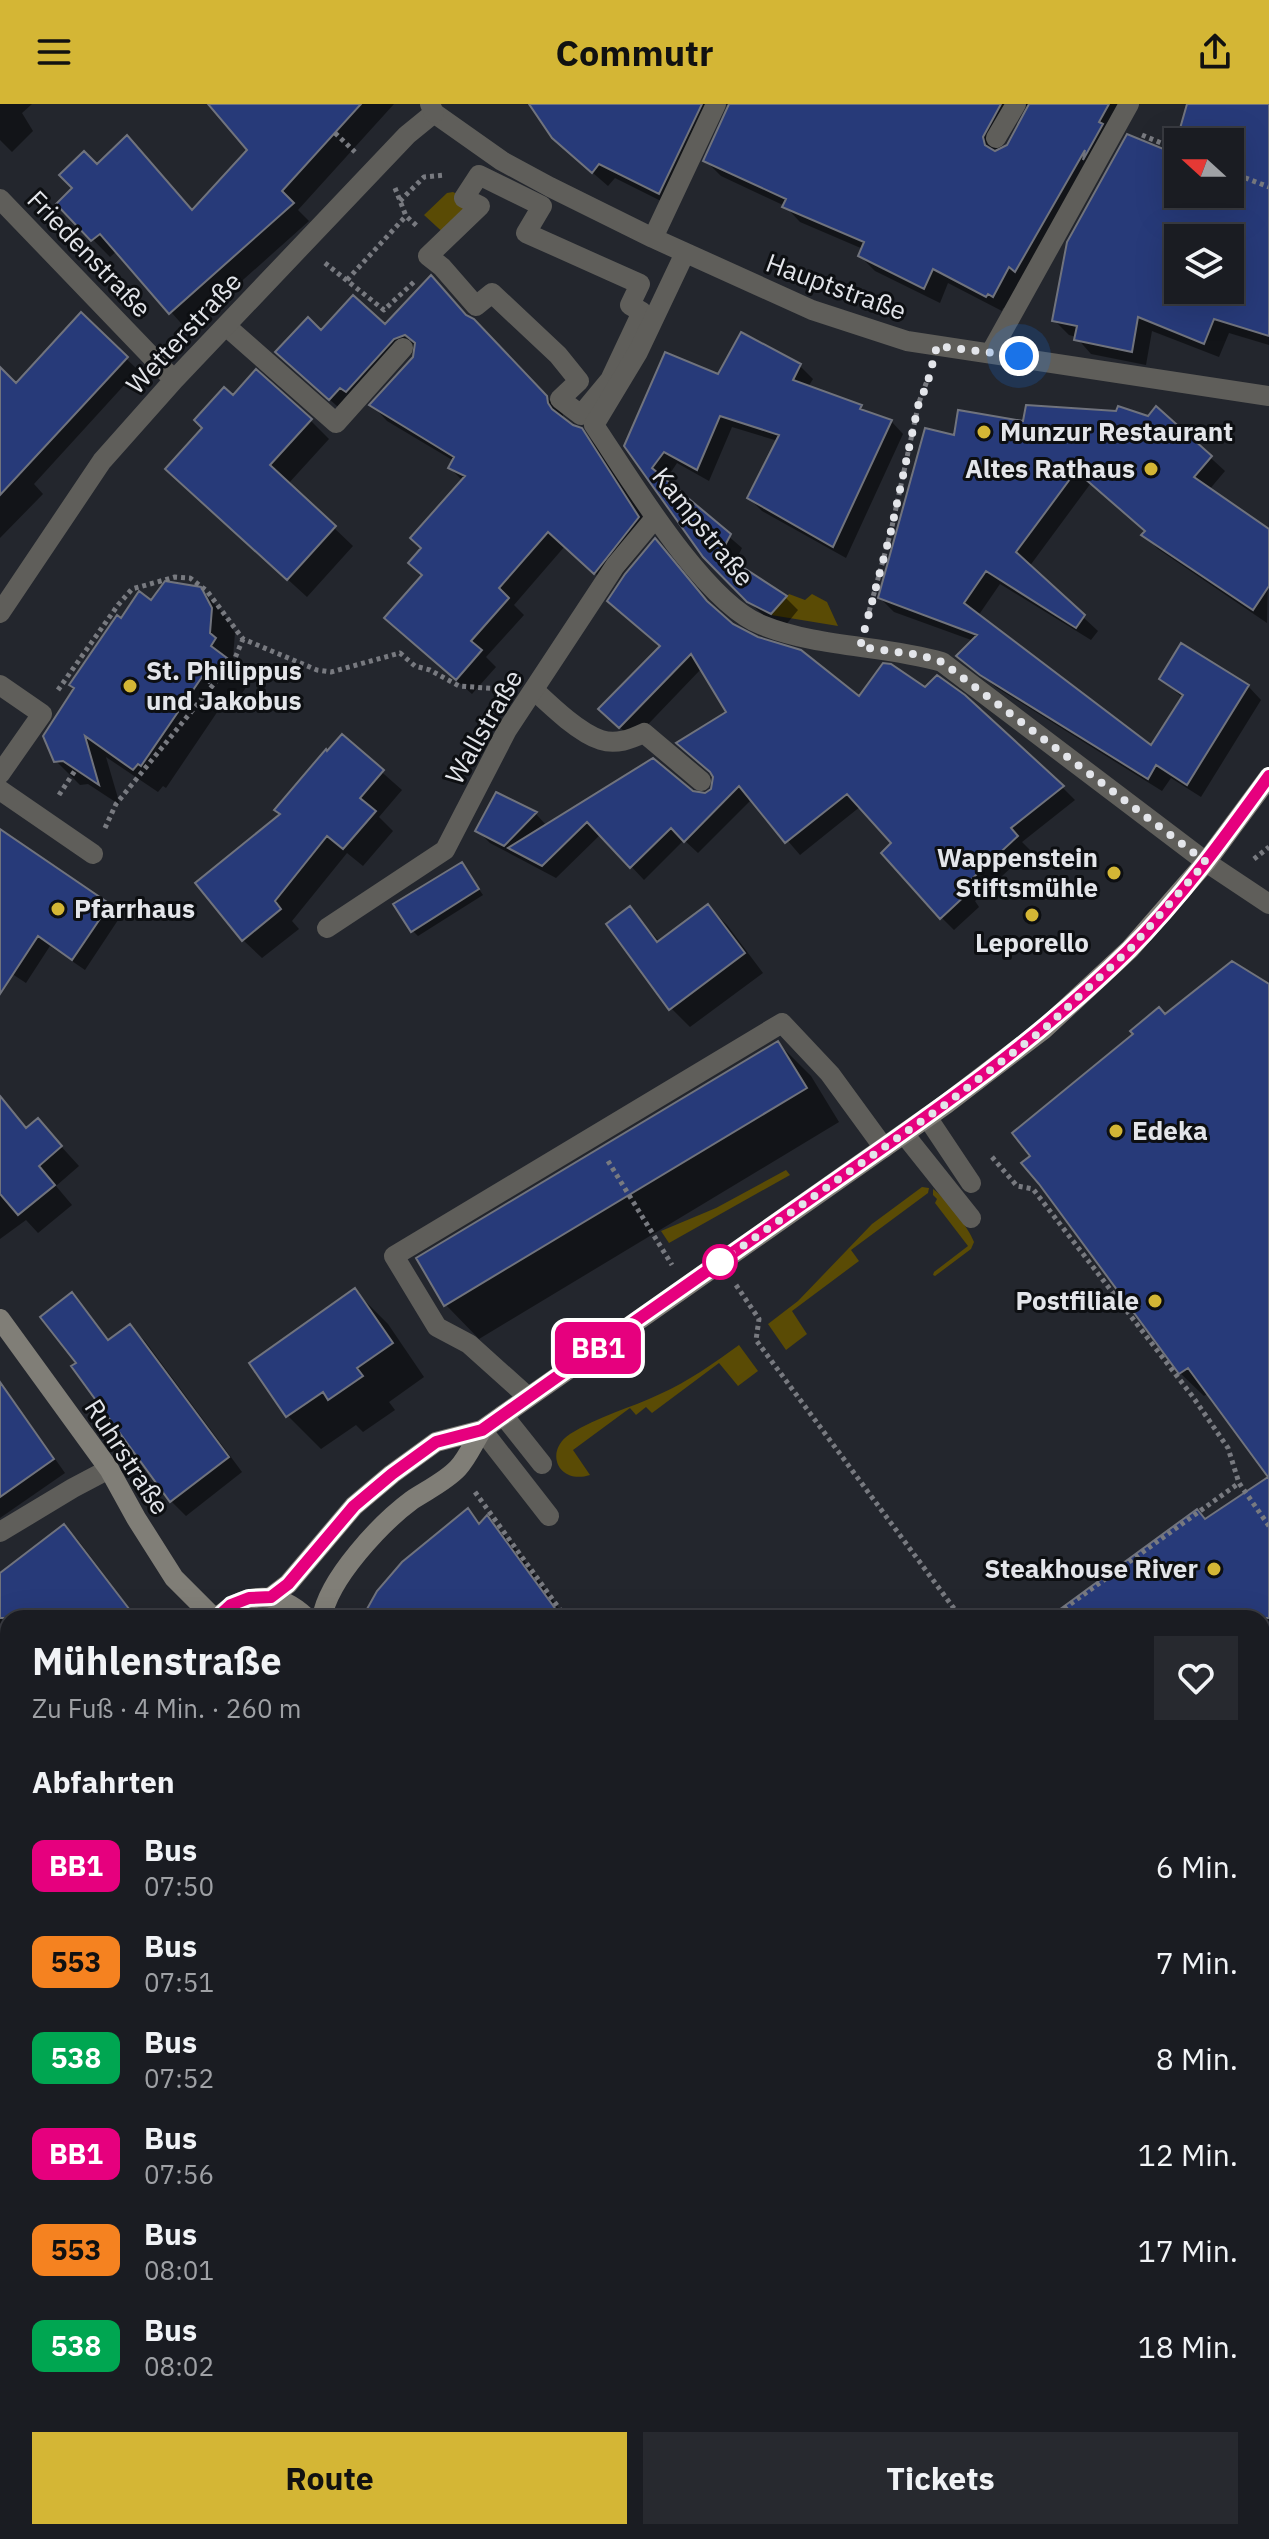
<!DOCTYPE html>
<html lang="de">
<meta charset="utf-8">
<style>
:root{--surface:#1a1c22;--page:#27292f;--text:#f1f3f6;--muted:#9fa1a5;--line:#383a40;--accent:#d4b635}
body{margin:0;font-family:"IBM Plex Sans",sans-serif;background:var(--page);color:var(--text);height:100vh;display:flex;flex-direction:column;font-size:30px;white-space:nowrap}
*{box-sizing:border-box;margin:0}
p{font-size:26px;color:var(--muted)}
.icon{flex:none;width:44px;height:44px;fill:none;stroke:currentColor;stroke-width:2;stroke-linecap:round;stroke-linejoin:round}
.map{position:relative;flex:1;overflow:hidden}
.sheet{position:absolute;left:0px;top:1506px;width:1270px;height:930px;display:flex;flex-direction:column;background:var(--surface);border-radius:24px 24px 0 0;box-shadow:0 8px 32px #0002,0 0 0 2px var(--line)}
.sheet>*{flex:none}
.badge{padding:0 16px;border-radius:12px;font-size:28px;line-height:52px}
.needle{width:52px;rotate:291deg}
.controls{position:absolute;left:1164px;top:24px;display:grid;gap:16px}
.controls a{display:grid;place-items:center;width:80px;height:80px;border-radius:0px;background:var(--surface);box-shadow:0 8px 32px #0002,0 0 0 2px var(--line);font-size:40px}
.you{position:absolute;width:40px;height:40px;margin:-20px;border:6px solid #fff;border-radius:50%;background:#1a73e8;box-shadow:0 0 0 12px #1a73e833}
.map>.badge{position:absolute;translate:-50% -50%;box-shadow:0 0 0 4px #fff}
h2{padding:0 32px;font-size:30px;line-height:72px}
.round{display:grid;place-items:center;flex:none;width:84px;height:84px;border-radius:0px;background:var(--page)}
.head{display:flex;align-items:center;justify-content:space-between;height:136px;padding:0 32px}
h1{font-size:38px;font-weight:800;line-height:60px}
.action{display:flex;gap:16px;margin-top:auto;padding:16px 32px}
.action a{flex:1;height:92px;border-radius:0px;background:var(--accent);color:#111;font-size:32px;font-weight:800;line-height:92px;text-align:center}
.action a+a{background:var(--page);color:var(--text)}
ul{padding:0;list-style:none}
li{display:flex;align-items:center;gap:24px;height:96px;padding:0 32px}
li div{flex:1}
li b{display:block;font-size:30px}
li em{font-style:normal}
li .badge{min-width:88px;font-weight:700;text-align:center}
header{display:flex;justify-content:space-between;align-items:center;height:104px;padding:0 32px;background:var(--accent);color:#111;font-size:36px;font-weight:800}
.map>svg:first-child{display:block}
.green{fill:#5a4b05}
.water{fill:#030340}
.shadow{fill:#0007;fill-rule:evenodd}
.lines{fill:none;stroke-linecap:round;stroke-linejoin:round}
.ferry{stroke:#becef4;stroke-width:2;stroke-dasharray:10 8;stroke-linecap:butt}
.building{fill:#273a79;stroke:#70737d;stroke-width:2;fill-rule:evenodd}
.path{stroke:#787a80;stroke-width:5;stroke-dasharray:4 4;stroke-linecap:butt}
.service{stroke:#5f5e5a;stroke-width:20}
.pedestrian{stroke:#5f5e5a;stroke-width:20}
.minor{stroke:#5f5e5a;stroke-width:20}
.tertiary{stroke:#5f5e5a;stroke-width:20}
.secondary{stroke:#807e77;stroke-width:20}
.line-casing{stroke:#fff;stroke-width:18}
.line{stroke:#e6007e;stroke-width:12}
.walk{stroke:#e3e5ea;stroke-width:8;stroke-dasharray:0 14.4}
.poi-dot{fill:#d4b635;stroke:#0d0f12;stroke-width:3}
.stop-dot{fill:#fff;stroke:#e6007e;stroke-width:4}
.labels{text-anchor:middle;stroke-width:6;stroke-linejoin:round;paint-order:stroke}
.street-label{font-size:26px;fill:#e3e5ea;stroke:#0d0f12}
.poi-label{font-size:26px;font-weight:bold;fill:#e3e5ea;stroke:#0d0f12;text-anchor:start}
</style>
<header><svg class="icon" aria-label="menu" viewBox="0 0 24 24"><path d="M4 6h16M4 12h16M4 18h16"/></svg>Commutr<svg class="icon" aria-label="share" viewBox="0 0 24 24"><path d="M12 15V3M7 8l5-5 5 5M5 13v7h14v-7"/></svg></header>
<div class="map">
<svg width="1269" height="2435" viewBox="0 0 1269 2435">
<rect width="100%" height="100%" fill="#23262d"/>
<!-- green -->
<path class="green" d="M 453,88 L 480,102 L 448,133 L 424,111 L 447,89 Z
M 789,490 L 805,496 L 812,490 L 827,498 L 838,522 L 771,511 Z
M 786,1066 L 790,1071 L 669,1139 L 661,1127 L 716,1104 Z
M 922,1083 L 929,1084 L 928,1089 L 851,1146 L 859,1157 L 792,1207 L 807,1230 L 786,1246 L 768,1220 L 798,1197 L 872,1120 Z
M 933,1085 C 945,1093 969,1124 974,1138 L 971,1145 L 935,1172 L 933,1171 L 934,1168 L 968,1142 L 935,1099 L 937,1095 L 933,1091 Z
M 739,1241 L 758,1267 L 738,1282 L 719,1259 L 652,1309 L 646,1303 L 636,1311 L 630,1304 L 573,1346 L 590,1371 C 559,1381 543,1348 570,1330 C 598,1312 631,1304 660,1290 C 689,1277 714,1259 739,1241 Z
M 1269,1574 L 1269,1917 L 1262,1908 L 1262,1580 Z
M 16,2428 L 740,2428 L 728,2435 L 15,2435 Z"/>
<!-- water -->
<path class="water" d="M 1269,2055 L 1269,2435 L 728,2435 L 740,2428 L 1262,2428 L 1262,2058 Z"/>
<!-- shadow -->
<path class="shadow" d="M 0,0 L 32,0 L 22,9 L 33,27 L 12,48 L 0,36 Z
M 211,0 L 394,0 L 298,106 L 309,117 L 187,226 L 117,147 L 110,153 L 58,100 L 127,34 L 193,107 L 249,46 Z
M 532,0 L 723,0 L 675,104 L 615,74 L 608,82 L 571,50 Z
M 778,0 L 1133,0 L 1008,206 L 1003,204 L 1002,207 L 948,179 L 940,199 L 875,167 L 860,152 L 863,145 L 800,118 L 785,102 L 721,72 L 706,57 ZM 1032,2 L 1008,42 L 999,48 L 1020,8 Z
M 1190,0 L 1269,0 L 1269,241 L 1229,229 L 1219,253 L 1152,227 L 1146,261 L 1091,250 L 1076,233 L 1069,231 L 1054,216 L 1174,52 L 1178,38 L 1178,90 L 1230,90 L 1230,38 L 1178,38 ZM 1178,134 L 1230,134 L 1230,186 L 1178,186 Z
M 81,211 L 138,266 L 34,380 L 43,390 L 0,434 L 0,287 L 16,281 Z
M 469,214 L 563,310 L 563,316 L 581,326 L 597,342 L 654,430 L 611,484 L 565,442 L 514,501 L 524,511 L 486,553 L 496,563 L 472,590 L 403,530 L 463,377 L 450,364 L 454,357 L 387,317 L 372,301 L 415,254 L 416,245 L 363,302 L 346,310 L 294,264 L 322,228 Z
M 742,230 L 800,262 L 813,275 L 808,283 L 860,302 L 868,310 L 891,317 L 903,330 L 846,454 L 762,407 L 749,394 L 778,337 L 732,323 L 709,377 L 677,359 L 665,377 L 742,444 L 734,460 L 786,494 L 798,506 L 785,522 L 762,510 L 727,477 L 681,423 L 626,342 L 719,273 Z
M 233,294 L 311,317 L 329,335 L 288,380 L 353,442 L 307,493 L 187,383 Z
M 1157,305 L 1225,367 L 1209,386 L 1269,427 L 1267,519 L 1158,445 L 1144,431 L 1147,428 L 1091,379 L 1029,463 L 1098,527 L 1091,536 L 1000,480 L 978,512 L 1152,644 L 1183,594 L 1161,575 L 1248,582 L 1261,596 L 1201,693 L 1171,674 L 1162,687 L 997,584 L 959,552 L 974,537 L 894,508 L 880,494 L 956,334 L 1025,319 L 1149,314 Z
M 200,485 L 224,510 L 235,529 L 233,553 L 239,559 L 235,564 L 249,579 L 234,601 L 226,595 L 166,684 L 163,682 L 158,688 L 106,653 L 120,701 L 88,680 L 80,681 L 56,657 L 121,516 L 152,499 Z
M 714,505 L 732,521 L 860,595 L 1062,683 L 1075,696 L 1022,738 L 1030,746 L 975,797 L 979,803 L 954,826 L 941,813 L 894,739 L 861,702 L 800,751 L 752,695 L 698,749 L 684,736 L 644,776 L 601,730 L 556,774 L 490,739 L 478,727 L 497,690 L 536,710 L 547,722 L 692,689 L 705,692 L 713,686 L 729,609 L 702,564 L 633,636 L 601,605 Z
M 342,633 L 402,686 L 379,713 L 393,727 L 363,762 L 347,749 L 292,817 L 299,825 L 262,854 L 243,836 L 282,711 Z
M 0,726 L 108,802 L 120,813 L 85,866 L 50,842 L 26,879 L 0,862 Z
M 462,761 L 483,791 L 418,832 L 412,826 Z
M 708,802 L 727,821 L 763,869 L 690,923 L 671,904 L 630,805 L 660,838 Z
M 1269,882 L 1269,1371 L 1209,1289 L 1204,1292 L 1180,1269 L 1165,912 Z
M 778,939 L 811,972 L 839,1018 L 479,1235 L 446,1201 L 419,1155 Z
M 0,993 L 28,1025 L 38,1017 L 79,1062 L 56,1082 L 72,1101 L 38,1129 L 26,1116 L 0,1135 Z
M 355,1187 L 388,1220 L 424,1273 L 389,1298 L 395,1306 L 363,1328 L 356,1321 L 321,1345 L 288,1312 L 252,1260 Z
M 71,1191 L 110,1237 L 130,1222 L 145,1237 L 242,1368 L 186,1412 L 171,1397 L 78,1259 Z
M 17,1305 L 29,1318 L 65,1369 L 0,1414 L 0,1317 Z
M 1269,1375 L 1269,1554 L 1262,1559 L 1262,1514 L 1051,1514 Z
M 467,1406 L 481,1420 L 487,1414 L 511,1438 L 566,1514 L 367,1514 Z
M 64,1422 L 78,1436 L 137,1514 L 8,1514 L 8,1541 L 0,1546 L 0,1471 Z
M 0,1959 L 8,1969 L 8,2069 L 0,2075 Z
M 8,2249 L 8,2388 L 0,2380 L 0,2254 Z"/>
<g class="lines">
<!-- ferry -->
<path class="ferry" d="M 1262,2204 L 1269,2198
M 970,2435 L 979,2428"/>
</g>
<!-- building -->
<path class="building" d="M 208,0 L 361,0 L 282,87 L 294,99 L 169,210 L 100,130 L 91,137 L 56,100 L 72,84 L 59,71 L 84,47 L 97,60 L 127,31 L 192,106 L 247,46 Z
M 529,0 L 702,0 L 659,90 L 599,60 L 592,69 L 552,34 Z
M 729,0 L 1001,0 L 983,33 L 985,41 L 995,47 L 1007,41 L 1029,0 L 1109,0 L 1099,18 L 1103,20 L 1083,56 L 1085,46 L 1015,168 L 1009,163 L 993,193 L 988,190 L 986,193 L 933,165 L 924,185 L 858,152 L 864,138 L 782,103 L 786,95 L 703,57 Z
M 1187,0 L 1269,0 L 1269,232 L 1214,215 L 1204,240 L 1138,213 L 1132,248 L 1074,236 L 1077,222 L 1052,217 L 1067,138 L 1127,30 L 1173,49 ZM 1178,38 L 1230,38 L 1230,90 L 1178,90 ZM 1178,134 L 1230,134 L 1230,186 L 1178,186 Z
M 431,171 L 466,211 L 474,215 L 547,292 L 548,299 L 552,305 L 573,321 L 582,324 L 639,413 L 594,470 L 548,428 L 499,484 L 509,494 L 471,537 L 482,546 L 456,576 L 384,514 L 422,471 L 408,459 L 421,444 L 410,434 L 465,372 L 448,364 L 454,353 L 369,301 L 413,253 L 415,239 L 405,231 L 394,235 L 346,288 L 340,284 L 329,296 L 275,248 L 308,213 L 321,226 L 353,191 L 385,220 Z
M 81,208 L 128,253 L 0,391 L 0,263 L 16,279 Z
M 741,228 L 801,260 L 793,276 L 862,301 L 860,305 L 892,316 L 833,443 L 747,394 L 779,331 L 720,312 L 697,366 L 664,348 L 652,364 L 731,430 L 721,449 L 787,492 L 771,510 L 747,498 L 703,453 L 624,342 L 665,248 L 718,270 Z
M 256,265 L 312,315 L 270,361 L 336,422 L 287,476 L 165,365 L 202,324 L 194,316 L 224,283 L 233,291 Z
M 1026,301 L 1116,307 L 1118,302 L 1148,312 L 1156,302 L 1212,352 L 1194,373 L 1269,425 L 1269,482 L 1253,506 L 1141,431 L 1145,427 L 1076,367 L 1016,448 L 1085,511 L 1076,524 L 986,467 L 964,499 L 1151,641 L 1183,591 L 1159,575 L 1181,539 L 1249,581 L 1187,681 L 1156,661 L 1148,675 L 980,571 L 956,552 L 977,531 L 878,494 L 925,324 L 954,331 L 958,306 L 1023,317 Z
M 655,434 L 707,497 L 733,520 L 758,533 L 801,546 L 859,592 L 883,559 L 891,560 L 925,583 L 937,571 L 965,591 L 1064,682 L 1011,724 L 1018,732 L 963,783 L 968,789 L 940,815 L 881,749 L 891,739 L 847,690 L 785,739 L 739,682 L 684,738 L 671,724 L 630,764 L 587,718 L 542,762 L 508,744 L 653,654 L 693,687 L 705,689 L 711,685 L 713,673 L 710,668 L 676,639 L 726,608 L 691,550 L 619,624 L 598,605 L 660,542 L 607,497 L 625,470 Z
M 165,477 L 201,483 L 212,504 L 210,529 L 216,534 L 211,542 L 227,554 L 209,579 L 202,573 L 141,662 L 138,660 L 133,666 L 85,632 L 99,681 L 63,657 L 54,658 L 43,632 L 74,584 L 69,581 L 117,511 L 121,514 L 139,487 L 151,496 Z
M 342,630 L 384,666 L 360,694 L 376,707 L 343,745 L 327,732 L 275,797 L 281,805 L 242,837 L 195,779 L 280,710 L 274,706 L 326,645 L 327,647 Z
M 496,688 L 537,708 L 504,742 L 475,727 Z
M 0,725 L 110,800 L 72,856 L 38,832 L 0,890 Z
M 462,758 L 479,785 L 411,828 L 393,800 Z
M 708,800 L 745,849 L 669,906 L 606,820 L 630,802 L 657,838 Z
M 1232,857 L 1269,880 L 1269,1514 L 1048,1514 L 1197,1405 L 1205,1415 L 1268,1373 L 1188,1264 L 1179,1270 L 1039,1080 L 1021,1059 L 1030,1052 L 1012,1029 L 1133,930 L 1130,927 L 1159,903 L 1165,910 Z
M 778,937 L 807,984 L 444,1202 L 416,1154 Z
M 0,992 L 26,1024 L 38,1014 L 62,1042 L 39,1062 L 55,1081 L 18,1111 L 0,1090 Z
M 355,1184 L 393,1239 L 357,1264 L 363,1272 L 328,1296 L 323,1288 L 286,1313 L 249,1259 Z
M 72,1188 L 108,1236 L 130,1220 L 229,1353 L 170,1398 L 71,1262 L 76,1259 L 40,1213 Z
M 0,1278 L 54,1355 L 0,1393 Z
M 468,1404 L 479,1420 L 487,1411 L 562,1514 L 362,1514 L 377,1487 L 402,1458 Z
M 64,1420 L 136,1514 L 0,1514 L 0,1469 Z"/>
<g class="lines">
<!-- path -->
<path class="path" d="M 335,29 L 355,48
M 1142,31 L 1178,46
M 1230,68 L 1269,83
M 395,84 L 406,112 L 418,123
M 400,97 L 424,73 L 445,71
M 325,159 L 384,206 L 415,177
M 347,176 L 406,112
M 867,515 L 891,427 L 919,298 L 930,269
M 58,586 L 118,501 L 132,485 L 175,473 L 190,474 L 207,487 L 243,535 L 317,566 L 331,568 L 400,549 L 415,562 L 430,566 L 459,582 L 500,585
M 59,691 L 76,665
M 105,724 L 116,700 L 235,554 L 243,535
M 1254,755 L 1269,743
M 992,1053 L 1017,1082 L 1033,1085 L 1193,1293 L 1228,1344 L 1239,1379 L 1269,1422
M 608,1057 L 672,1161
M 736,1181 L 759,1215 L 756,1236 L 961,1514
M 475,1388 L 566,1514
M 1051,1514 L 1239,1379
M 1262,1538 L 1269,1533
M 0,1914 L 8,1908
M 1262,1922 L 1269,1931
M 1262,1939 L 1269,1934
M 1262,2001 L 1269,1996
M 0,2434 L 1,2435
M 50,2435 L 58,2428
M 420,2435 L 437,2428
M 608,2435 L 624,2428"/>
<!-- service -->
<path class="service" d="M 996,34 L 1016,0
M 226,222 L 336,319 L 403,244
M 0,581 L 42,610 L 0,670
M 534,586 C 551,602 579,629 601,636 C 616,641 631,635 644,629 L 701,677
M 0,686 L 93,750
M 927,1013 L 971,1079
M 904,1030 L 971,1114
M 528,1293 L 469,1240 L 437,1223 L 394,1152 L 782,919 L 830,970 L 884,1044
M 503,1311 L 542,1360
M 482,1326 L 549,1412
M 0,2099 L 8,2093"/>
<!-- pedestrian -->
<path class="pedestrian" d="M 479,71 L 542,102 L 526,129 L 640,180 L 630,201 L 642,208 L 610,276 L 581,311 L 560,295 L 579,277 L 558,251 L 492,189 L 476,202 L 442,163 L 428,152 L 480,102 L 464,94 Z"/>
<!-- minor -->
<path class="minor" d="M 0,95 L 174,276
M 653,134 L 716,0
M 685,149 L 638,248 L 594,321 C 629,373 704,499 762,521 C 819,544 884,541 942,558 L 1206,758 L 1269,800
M 991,248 L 1129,0
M 0,509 L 102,357 L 174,276 L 407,31 L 434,9 L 502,57 L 550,83 L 653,134 L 812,206 L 907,237 L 1269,292
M 327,824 L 445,746 L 507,626 L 615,462 L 655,414
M 0,1428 L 73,1384 L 109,1365
M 0,1698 L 8,1693
M 0,2167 L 8,2161"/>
<!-- tertiary -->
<path class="tertiary" d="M 430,0 L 434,9"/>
<!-- secondary -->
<path class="secondary" d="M 0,1215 L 109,1365 L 136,1414 L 174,1474 L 214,1514
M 271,1493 L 288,1480 L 354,1402 L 392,1370 L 436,1338 L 482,1326 L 946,1000 L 1044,925 L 1130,845 L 1206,758 L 1269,673
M 217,1514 C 246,1488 278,1486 307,1514
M 322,1514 C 328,1475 381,1419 412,1396 C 427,1386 446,1377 458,1364 C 468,1353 474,1338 482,1326"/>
</g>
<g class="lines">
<defs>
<path id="line" d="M 217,1514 L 231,1501 L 249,1494 L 271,1493 L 288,1480 L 354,1402 L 392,1370 L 436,1338 L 482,1326 C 597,1244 712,1163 828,1082 C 933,1009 1037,937 1128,847 C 1181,794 1225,733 1269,672"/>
</defs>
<!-- line casing -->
<use href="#line" class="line-casing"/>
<!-- line -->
<use href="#line" class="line"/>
<!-- walk -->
<path class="walk" d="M 720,1158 L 946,1000 L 1044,925 L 1130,845 L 1206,758 L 942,558 L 920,551 L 860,543 L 891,427 L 919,298 L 927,281 L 937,242 L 1019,252"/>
</g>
<!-- markers -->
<g class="poi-dot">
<circle cx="984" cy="328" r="8"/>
<circle cx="1151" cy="365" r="8"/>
<circle cx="130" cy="582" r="8"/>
<circle cx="1114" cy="769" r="8"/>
<circle cx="58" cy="805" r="8"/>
<circle cx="1032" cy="811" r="8"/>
<circle cx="1116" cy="1027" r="8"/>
<circle cx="1155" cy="1197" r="8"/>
<circle cx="1214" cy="1465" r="8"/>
</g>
<circle class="stop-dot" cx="720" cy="1158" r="16"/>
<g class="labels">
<!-- street labels -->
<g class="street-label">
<text transform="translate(89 150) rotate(46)" y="9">Friedenstraße</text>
<text transform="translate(836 183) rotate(20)" y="9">Hauptstraße</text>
<text transform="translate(184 229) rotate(-47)" y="9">Wetterstraße</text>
<text transform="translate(703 423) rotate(51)" y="9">Kampstraße</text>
<text transform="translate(484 623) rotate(-60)" y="9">Wallstraße</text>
<text transform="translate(127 1353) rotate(57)" y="9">Ruhrstraße</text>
</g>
<!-- poi labels -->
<g class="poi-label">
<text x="1000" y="337">Munzur Restaurant</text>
<text x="1135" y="374" text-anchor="end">Altes Rathaus</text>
<text x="146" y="576">St. Philippus<tspan x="146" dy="30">und Jakobus</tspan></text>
<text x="1098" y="763" text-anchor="end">Wappenstein<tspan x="1098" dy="30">Stiftsmühle</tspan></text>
<text x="74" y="814">Pfarrhaus</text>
<text x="1032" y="848" text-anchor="middle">Leporello</text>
<text x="1132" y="1036">Edeka</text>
<text x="1139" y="1206" text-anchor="end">Postfiliale</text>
<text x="1198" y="1474" text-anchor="end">Steakhouse River</text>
</g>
</g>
</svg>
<div class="controls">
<a><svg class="needle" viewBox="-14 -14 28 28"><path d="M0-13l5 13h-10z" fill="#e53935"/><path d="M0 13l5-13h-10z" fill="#9fa1a5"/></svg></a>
<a><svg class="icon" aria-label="layers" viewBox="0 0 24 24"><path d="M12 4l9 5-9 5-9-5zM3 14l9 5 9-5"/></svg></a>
</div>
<div class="you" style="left:1019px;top:252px"></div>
<b class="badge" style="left:598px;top:1244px;background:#e6007e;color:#fff">BB1</b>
<section class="sheet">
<div class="head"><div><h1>Mühlenstraße</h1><p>Zu Fuß · 4 Min. · 260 m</p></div><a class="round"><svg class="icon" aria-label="heart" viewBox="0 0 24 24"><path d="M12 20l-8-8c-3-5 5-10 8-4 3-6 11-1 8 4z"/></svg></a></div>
<h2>Abfahrten</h2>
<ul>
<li><span class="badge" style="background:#e6007e;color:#fff">BB1</span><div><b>Bus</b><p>07:50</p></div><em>6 Min.</em></li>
<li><span class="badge" style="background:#f58220;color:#111">553</span><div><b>Bus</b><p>07:51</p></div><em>7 Min.</em></li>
<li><span class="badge" style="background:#00a651;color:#fff">538</span><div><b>Bus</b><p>07:52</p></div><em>8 Min.</em></li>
<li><span class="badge" style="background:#e6007e;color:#fff">BB1</span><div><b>Bus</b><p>07:56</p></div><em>12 Min.</em></li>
<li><span class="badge" style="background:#f58220;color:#111">553</span><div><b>Bus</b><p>08:01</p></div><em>17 Min.</em></li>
<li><span class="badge" style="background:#00a651;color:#fff">538</span><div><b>Bus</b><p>08:02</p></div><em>18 Min.</em></li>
</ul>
<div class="action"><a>Route</a><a>Tickets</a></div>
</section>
</div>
